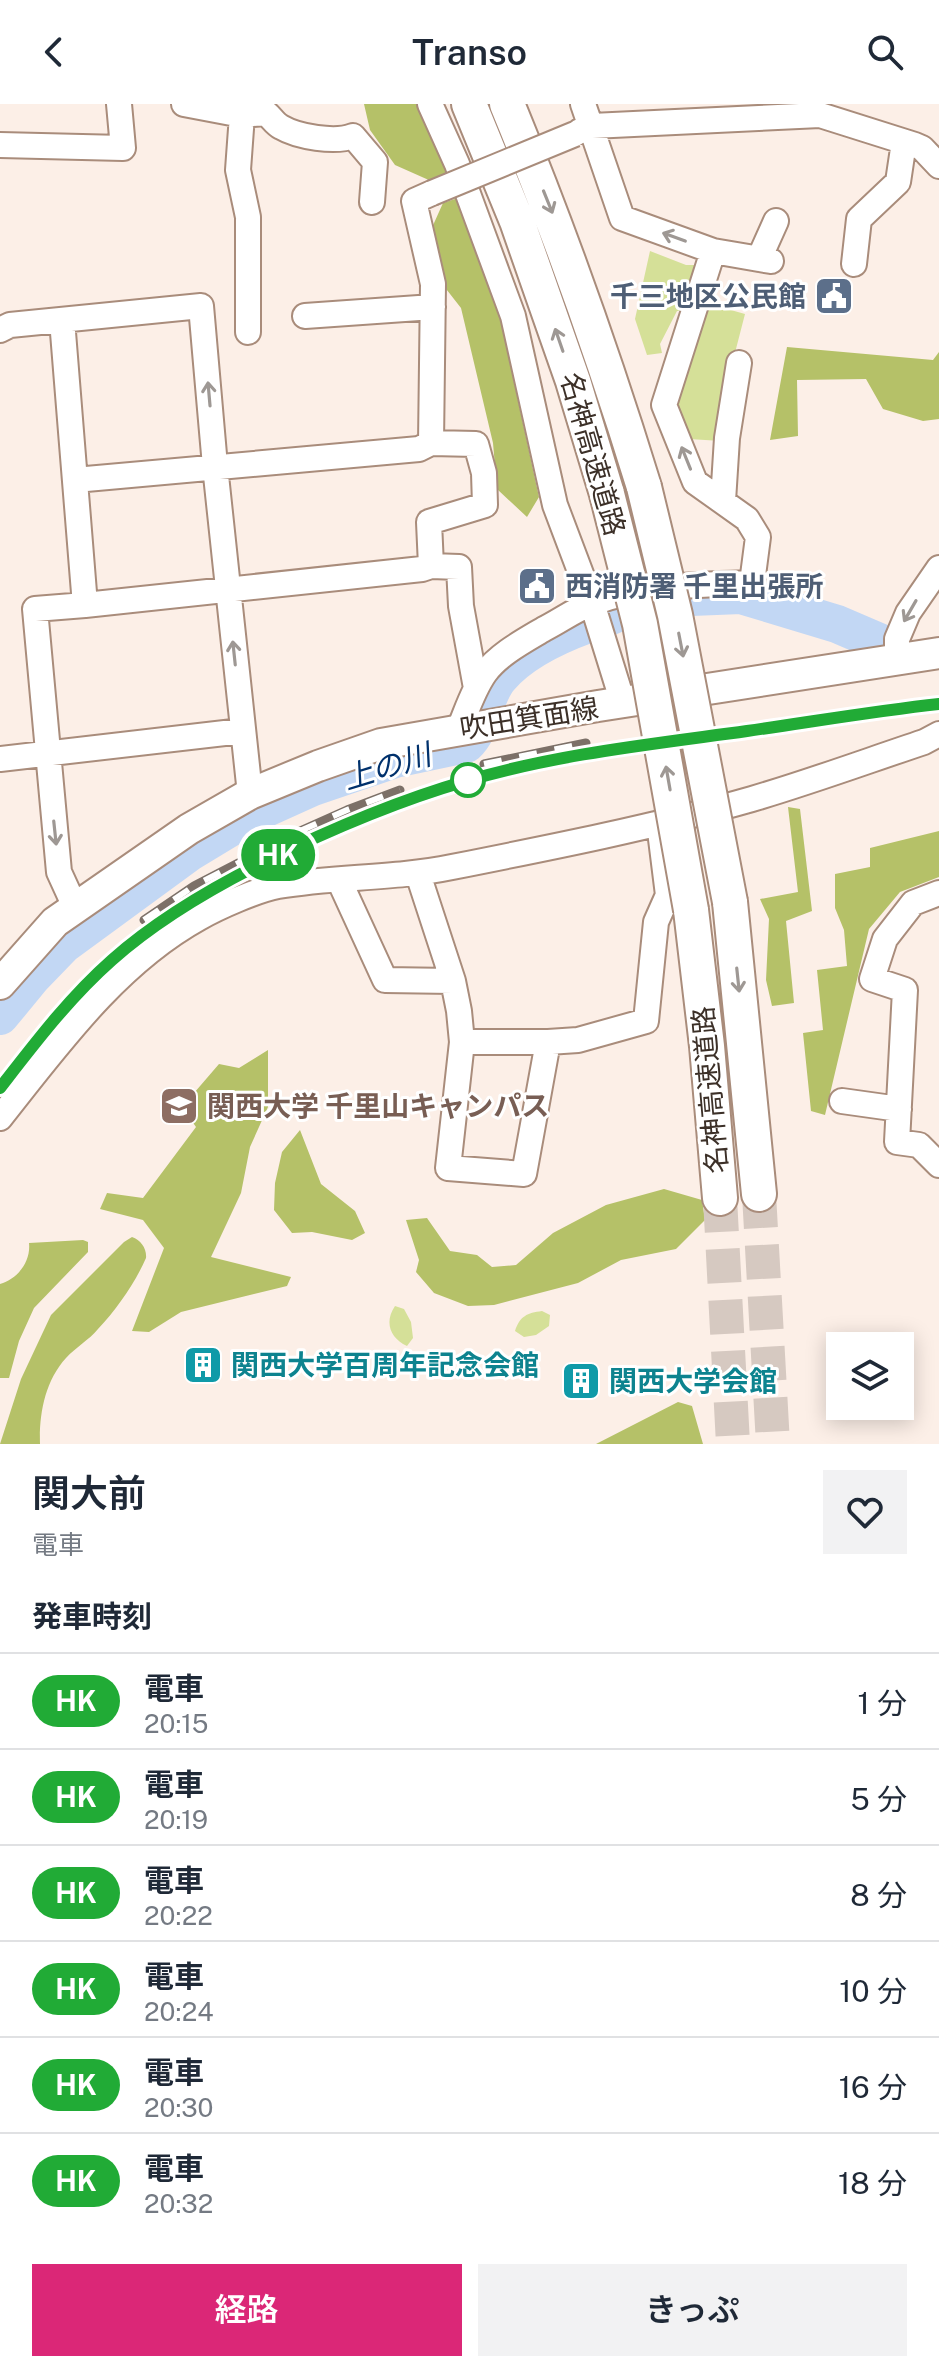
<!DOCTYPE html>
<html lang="ja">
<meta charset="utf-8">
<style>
:root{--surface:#fff;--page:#f2f2f3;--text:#1f2937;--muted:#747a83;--line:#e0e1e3;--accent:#db2777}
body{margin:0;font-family:"Public Sans","Noto Sans JP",sans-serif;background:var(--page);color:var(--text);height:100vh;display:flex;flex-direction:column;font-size:30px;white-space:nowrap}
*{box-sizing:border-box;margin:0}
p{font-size:26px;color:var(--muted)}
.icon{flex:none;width:44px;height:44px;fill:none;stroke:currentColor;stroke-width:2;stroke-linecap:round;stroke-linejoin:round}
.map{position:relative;height:1340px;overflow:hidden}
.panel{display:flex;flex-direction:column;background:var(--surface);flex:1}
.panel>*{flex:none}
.badge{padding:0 16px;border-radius:26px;font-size:28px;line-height:52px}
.fabs{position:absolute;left:826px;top:1228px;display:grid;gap:16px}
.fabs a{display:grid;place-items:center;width:88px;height:88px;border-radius:0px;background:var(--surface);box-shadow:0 4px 20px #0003;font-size:40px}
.map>.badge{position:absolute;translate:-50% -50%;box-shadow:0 0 0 4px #fff}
h2{padding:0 32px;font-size:30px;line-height:72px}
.round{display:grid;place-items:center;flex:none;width:84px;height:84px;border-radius:0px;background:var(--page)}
.head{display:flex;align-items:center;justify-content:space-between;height:136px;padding:0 32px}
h1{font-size:38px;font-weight:600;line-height:60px}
.cta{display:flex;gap:16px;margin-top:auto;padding:16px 32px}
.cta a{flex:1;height:92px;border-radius:0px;background:var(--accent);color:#fff;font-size:32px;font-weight:600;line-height:92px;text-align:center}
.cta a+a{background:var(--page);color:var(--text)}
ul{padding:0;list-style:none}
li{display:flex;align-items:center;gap:24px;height:96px;padding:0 32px;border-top:2px solid var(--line)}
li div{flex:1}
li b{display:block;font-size:30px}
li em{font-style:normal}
li .badge{min-width:88px;font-weight:700;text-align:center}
header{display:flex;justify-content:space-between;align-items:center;height:104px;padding:0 32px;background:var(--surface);font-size:36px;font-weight:600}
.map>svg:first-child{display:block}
.green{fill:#d5e098}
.forest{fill:#b5c168}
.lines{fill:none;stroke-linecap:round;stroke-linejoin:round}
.river{stroke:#c2d7f4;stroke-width:38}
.highway-tunnel{stroke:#d6c9c1;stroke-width:34;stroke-dasharray:34 17;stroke-linecap:butt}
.minor-casing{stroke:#a98c7b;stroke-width:28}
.major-casing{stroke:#a98c7b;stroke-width:34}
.highway-casing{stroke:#a98c7b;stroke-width:38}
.minor{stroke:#fff;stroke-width:24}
.major{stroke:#fff;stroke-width:30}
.highway{stroke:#fff;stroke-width:34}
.rail-casing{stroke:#7c7068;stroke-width:9}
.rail{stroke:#fff;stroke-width:6;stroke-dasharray:18;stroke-linecap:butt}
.minor-bridge-casing{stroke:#a98c7b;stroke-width:28;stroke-linecap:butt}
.highway-bridge-casing{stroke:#a98c7b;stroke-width:38;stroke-linecap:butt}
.minor-bridge{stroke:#fff;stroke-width:24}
.highway-bridge{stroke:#fff;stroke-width:34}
.oneway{stroke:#9e9894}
.line-casing{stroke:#fff;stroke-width:18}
.line{stroke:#21ab36;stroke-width:12}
.stop-dot{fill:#fff;stroke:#21ab36;stroke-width:4}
.labels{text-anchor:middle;stroke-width:6;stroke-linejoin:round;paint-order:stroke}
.service-label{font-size:28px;font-weight:bold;fill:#4e5e75;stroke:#fff;text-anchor:end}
.street-label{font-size:28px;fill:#3c3028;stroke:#fff}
.education-label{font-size:28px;font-weight:bold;fill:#785e54;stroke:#fff;text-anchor:start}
.culture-label{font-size:28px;font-weight:bold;fill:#0d838f;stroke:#fff;text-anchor:start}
.water-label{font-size:30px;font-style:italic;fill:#00316c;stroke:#fff}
</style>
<header><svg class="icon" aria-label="back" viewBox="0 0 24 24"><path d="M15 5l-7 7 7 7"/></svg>Transo<svg class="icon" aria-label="search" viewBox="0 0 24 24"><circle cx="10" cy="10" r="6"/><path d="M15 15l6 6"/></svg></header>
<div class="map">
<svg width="939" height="1340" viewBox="0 0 939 1340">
<rect width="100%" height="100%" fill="#fcefe7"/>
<!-- green -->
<path class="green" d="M 650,147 L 686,161 L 700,161 L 685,207 L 677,207 L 660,240 L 662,249 L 647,251 L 635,215 Z
M 706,199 L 745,210 L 729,272 L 721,337 L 689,335 L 674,295 Z
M 395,1202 L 404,1205 L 411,1218 L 413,1234 L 407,1242 C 390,1234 384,1218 395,1202 Z
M 542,1207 L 550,1211 L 549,1222 L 536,1231 L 524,1233 L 515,1227 C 520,1212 527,1209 542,1207 Z"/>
<!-- forest -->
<path class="forest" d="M 364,0 L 417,0 L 449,70 L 431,77 L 395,61 L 370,26 Z
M 458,94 L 501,218 L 539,393 L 527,413 L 497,385 L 493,339 L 461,204 L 443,181 L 430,128 L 443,99 Z
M 787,243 L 933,256 L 939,248 L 939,315 L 923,317 L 883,305 L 866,275 L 797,276 L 798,332 L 770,336 Z
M 788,703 L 800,705 L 812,807 L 786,817 L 794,899 L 772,902 L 766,876 L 769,815 L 760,795 L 798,788 Z
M 939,727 L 939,773 L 900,788 L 869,825 L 825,1011 L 811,1007 L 803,929 L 823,926 L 817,866 L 847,862 L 844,826 L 835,804 L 835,770 L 870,763 L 870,744 Z
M 268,946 L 268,1003 L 250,1043 L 241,1089 L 211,1153 L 291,1173 L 287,1182 L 181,1208 L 149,1228 L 132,1227 L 164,1144 L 143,1116 L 100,1105 L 107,1089 L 143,1094 L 196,1023 L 182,1003 L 219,960 L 239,964 Z
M 300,1026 L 321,1080 L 355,1107 L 365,1129 L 352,1136 L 312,1128 L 292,1129 L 274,1106 L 275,1079 L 282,1048 Z
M 664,1085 L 702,1096 L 705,1116 L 676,1145 L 621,1156 L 578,1179 L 494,1201 L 468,1202 L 434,1189 L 416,1168 L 419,1156 L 406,1116 L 427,1114 L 450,1147 L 477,1151 L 492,1163 L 516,1161 L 553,1129 L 606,1101 Z
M 132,1133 C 141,1136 147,1145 146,1154 C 135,1179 117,1205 98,1225 C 89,1236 76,1243 66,1254 C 45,1277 39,1310 40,1340 L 0,1340 L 21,1275 L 51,1211 L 124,1138 Z
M 83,1136 L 88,1138 L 88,1148 L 34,1204 L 19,1237 L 9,1274 L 0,1274 L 0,1180 C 18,1175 31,1157 29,1139 Z
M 678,1298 L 692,1302 L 703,1340 L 596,1340 Z"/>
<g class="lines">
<!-- river -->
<path class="river" d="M 0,912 L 33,872 L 63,841 L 190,748 L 251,711 L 313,683 L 395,655 L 466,640 C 483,625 483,592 500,573 C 521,549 556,532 586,521 C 598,516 609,514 621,507 L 691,493 L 741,491 L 837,520 L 879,538"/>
<!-- highway-tunnel -->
<path class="highway-tunnel" d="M 759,1090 L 773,1340
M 720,1094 L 733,1340"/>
<defs>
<path id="minor" d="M 184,0 L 242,11 L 266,9 C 271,13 275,20 281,23 C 298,33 335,39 353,32 L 375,58 L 372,98
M 430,0 L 457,60 L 513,212 L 555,401 L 592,499 L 623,599
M 242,11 L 238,66 L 248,113 L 248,228
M 580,27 L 592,22 L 820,11 L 915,41 L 922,44 L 939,62
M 0,41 L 123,44 L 119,0
M 432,89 L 414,97 L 433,180 L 431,339 L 476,340 L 484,369 L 485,401 L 429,418 L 431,462 L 459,463 L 461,502 L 476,584
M 713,147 L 771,157
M 759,155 L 776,117
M 854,160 L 859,115 L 898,78 L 904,38
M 305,212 L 433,203
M 62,216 L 85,501 L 35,505 L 59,768 L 75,803
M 0,226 L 10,221 L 201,202 L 215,362 L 250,690
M 75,376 L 419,345 L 431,339
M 723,397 L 727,334 L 739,259
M 85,501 L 422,465 L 431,462
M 897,556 L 897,535 L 908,509 L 939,464
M 459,625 C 467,606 473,586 485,569 C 499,550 524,537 544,525 C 560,517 576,505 593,499 C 643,480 699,481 752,479 L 758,433 L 747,415 L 695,378 L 664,301 L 713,147 L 622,114 L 583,0
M 0,655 L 242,627
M 418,770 L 453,877
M 339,776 L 385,876 L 453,877 L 459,907 L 462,938 L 448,1064 L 524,1070 L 548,938 L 578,936 L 646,917 L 656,818 L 668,791 L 659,719
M 939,789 L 913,799 L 885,835 L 872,875 L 905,886 L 897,1038 L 919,1041 L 939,1061
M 462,938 L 548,938
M 842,997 L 899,1005
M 0,1014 C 58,941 116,860 199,814 C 218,803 257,786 278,782 C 335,772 394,775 452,763 C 553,743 654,723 752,695 C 810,678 867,657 924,638 L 939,630"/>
<path id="major" d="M 0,880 L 55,818 L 189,725 L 250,690 L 318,662 L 381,640 L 598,602 L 939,549"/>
<path id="highway" d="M 469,0 L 517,117 L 573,277 L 607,390
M 507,0 C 559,126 604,253 644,383
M 730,798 L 759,1090
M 691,806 L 707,942 L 720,1094"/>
</defs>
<!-- minor casing -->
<use href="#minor" class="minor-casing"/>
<!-- major casing -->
<use href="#major" class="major-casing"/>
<!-- highway casing -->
<use href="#highway" class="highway-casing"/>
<!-- minor -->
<use href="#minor" class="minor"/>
<!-- major -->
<use href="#major" class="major"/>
<!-- highway -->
<use href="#highway" class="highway"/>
<defs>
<path id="rail" d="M 484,660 L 586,639
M 300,727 L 347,706 L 400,686
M 144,816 L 194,782 L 275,740
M 0,984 C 35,939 69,894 112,856 C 157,816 210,785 264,758 C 329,726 397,697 466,677 C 555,650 649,640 741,627 C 807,618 873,607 939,600"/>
</defs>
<!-- rail casing -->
<use href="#rail" class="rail-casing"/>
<!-- rail -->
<use href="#rail" class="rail"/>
<defs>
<path id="minor-bridge" d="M 432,89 L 575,30"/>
<path id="highway-bridge" d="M 644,383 L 675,511 L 730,798
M 607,390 L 640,520 L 691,806"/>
</defs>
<!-- minor-bridge casing -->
<use href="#minor-bridge" class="minor-bridge-casing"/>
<!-- highway-bridge casing -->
<use href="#highway-bridge" class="highway-bridge-casing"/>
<!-- minor-bridge -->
<use href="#minor-bridge" class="minor-bridge"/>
<!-- highway-bridge -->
<use href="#highway-bridge" class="highway-bridge"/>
</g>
<!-- one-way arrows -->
<defs><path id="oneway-shaft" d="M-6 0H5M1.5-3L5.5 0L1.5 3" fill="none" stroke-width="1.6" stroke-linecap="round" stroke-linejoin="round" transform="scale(2)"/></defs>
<g class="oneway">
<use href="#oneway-shaft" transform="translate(548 98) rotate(68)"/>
<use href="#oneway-shaft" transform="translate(674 133) rotate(-160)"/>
<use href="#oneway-shaft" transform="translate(559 236) rotate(-109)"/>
<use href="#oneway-shaft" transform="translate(209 290) rotate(-95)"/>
<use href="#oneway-shaft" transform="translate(686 354) rotate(-112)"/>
<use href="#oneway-shaft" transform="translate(910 507) rotate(120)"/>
<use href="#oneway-shaft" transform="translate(681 541) rotate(79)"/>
<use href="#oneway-shaft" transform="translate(234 549) rotate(-96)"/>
<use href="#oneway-shaft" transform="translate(668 674) rotate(-100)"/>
<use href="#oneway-shaft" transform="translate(55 729) rotate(84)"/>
<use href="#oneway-shaft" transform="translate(738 876) rotate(84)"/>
</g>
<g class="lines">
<defs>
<path id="line" d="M 0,984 C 35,939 69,894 112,856 C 157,816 210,785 264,758 C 329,726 397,697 466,677 C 557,650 653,640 747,627 C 811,618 875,607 939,600"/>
</defs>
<!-- line casing -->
<use href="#line" class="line-casing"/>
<!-- line -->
<use href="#line" class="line"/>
</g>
<!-- icons -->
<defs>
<symbol id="civic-square" viewBox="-11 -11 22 22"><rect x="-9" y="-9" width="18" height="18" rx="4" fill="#5c6f8a" stroke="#fff"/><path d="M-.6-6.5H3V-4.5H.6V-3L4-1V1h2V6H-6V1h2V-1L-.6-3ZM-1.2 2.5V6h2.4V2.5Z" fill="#fff"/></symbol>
<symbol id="university-square" viewBox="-11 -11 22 22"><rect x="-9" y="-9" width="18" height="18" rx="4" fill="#8d6e63" stroke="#fff"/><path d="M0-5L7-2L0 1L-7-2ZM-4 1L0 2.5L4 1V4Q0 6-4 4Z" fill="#fff"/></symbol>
<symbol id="building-square" viewBox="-11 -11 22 22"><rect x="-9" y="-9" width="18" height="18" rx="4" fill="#0f9aa8" stroke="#fff"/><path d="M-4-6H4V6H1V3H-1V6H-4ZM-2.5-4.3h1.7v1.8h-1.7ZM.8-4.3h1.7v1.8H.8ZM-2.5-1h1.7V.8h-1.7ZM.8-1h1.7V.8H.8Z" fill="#fff"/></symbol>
</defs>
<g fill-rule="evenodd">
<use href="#civic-square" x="812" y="170" width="44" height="44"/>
<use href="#civic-square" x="515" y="460" width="44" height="44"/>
<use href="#university-square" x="157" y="980" width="44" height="44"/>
<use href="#building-square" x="181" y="1239" width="44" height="44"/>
<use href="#building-square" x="559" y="1255" width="44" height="44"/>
</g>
<!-- markers -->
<circle class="stop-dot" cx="468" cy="676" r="16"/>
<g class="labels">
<!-- service labels -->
<g class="service-label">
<text x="806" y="202">千三地区公民館</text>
<text x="565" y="492" text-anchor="start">西消防署 千里出張所</text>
</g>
<!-- street labels -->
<g class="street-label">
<text transform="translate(593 350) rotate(74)" y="10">名神高速道路</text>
<text transform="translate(529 614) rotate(-9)" y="10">吹田箕面線</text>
<text transform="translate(710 986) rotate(-95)" y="10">名神高速道路</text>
</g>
<!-- education labels -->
<g class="education-label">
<text x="207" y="1012">関西大学 千里山キャンパス</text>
</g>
<!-- culture labels -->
<g class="culture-label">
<text x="231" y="1271">関西大学百周年記念会館</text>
<text x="609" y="1287">関西大学会館</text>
</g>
<!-- water labels -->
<g class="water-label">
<text transform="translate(387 663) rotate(-17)" y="10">上の川</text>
</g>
</g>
</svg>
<div class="fabs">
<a><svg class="icon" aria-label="layers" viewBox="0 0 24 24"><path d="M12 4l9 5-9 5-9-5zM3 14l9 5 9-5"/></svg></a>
</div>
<b class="badge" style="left:278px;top:751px;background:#21ab36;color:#fff">HK</b>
</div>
<section class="panel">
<div class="head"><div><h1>関大前</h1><p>電車</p></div><a class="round"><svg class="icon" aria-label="heart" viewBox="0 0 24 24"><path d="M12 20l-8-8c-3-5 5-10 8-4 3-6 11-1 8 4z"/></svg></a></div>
<h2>発車時刻</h2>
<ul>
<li><span class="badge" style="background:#21ab36;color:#fff">HK</span><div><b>電車</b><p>20:15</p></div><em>1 分</em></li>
<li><span class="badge" style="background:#21ab36;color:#fff">HK</span><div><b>電車</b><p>20:19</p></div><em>5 分</em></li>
<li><span class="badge" style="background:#21ab36;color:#fff">HK</span><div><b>電車</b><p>20:22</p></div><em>8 分</em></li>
<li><span class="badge" style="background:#21ab36;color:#fff">HK</span><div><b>電車</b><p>20:24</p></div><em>10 分</em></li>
<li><span class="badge" style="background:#21ab36;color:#fff">HK</span><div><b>電車</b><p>20:30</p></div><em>16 分</em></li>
<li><span class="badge" style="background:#21ab36;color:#fff">HK</span><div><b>電車</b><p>20:32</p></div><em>18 分</em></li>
</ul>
<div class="cta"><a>経路</a><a>きっぷ</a></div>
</section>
